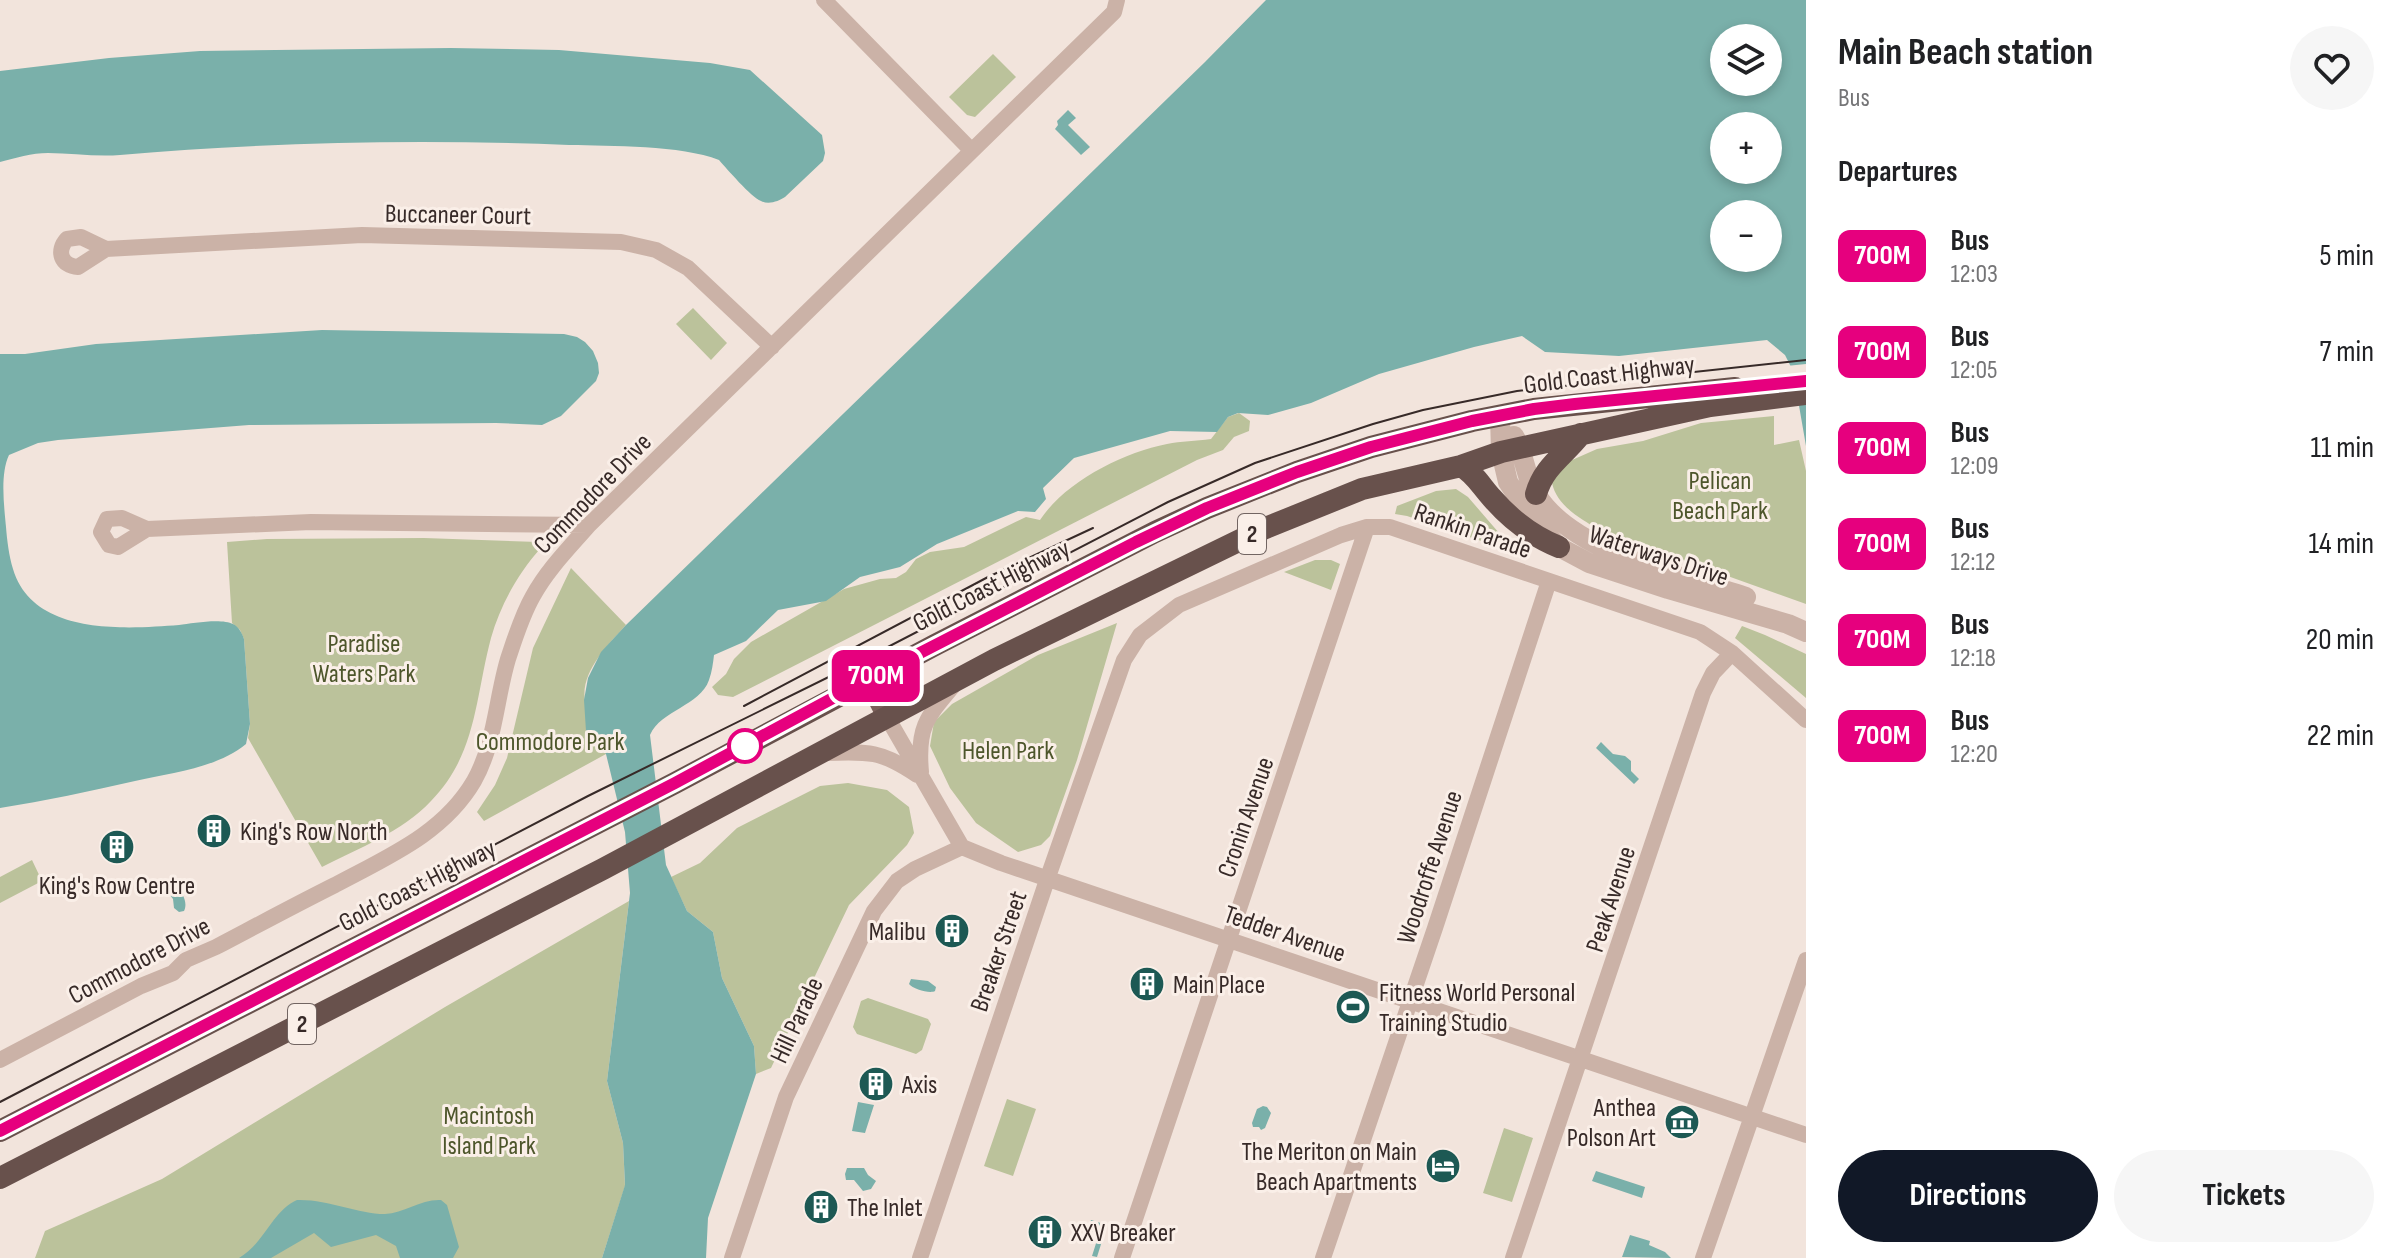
<!DOCTYPE html>
<meta charset="utf-8">
<style>
:root{--surface:#fff;--page:#f6f6f6;--text:#202124;--muted:#757577;--accent:#111827}
body{margin:0;font-family:"Sofia Sans Condensed",sans-serif;background:var(--page);color:var(--text);height:100vh;display:flex;flex-direction:column;font-size:30px;white-space:nowrap}
*{box-sizing:border-box;margin:0}
p{font-size:26px;color:var(--muted)}
.icon{flex:none;width:44px;height:44px;fill:none;stroke:currentColor;stroke-width:2;stroke-linecap:round;stroke-linejoin:round}
.map{position:relative;flex:1;overflow:hidden}
.panel{display:flex;flex-direction:column;background:var(--surface);width:600px}
.panel>*{flex:none}
.badge{padding:0 16px;border-radius:12px;font-size:28px;line-height:52px}
.buttons{position:absolute;left:1710px;top:24px;display:grid;gap:16px}
.buttons a{display:grid;place-items:center;width:72px;height:72px;border-radius:50%;background:var(--surface);box-shadow:0 4px 12px #0003;font-size:40px}
.map>.badge{position:absolute;translate:-50% -50%;box-shadow:0 0 0 4px #fff}
h2{padding:0 32px;font-size:30px;line-height:72px}
.round{display:grid;place-items:center;flex:none;width:84px;height:84px;border-radius:42px;background:var(--page)}
.overview{display:flex;align-items:center;justify-content:space-between;height:136px;padding:0 32px}
h1{font-size:38px;font-weight:700;line-height:60px}
.button{display:flex;gap:16px;margin-top:auto;padding:16px 32px}
.button a{flex:1;height:92px;border-radius:48px;background:var(--accent);color:#fff;font-size:32px;font-weight:700;line-height:92px;text-align:center}
.button a+a{background:var(--page);color:var(--text)}
ul{padding:0;list-style:none}
li{display:flex;align-items:center;gap:24px;height:96px;padding:0 32px}
li div{flex:1}
li b{display:block;font-size:30px}
li em{font-style:normal}
li .badge{min-width:88px;font-weight:700;text-align:center}
main{display:flex;flex:1;min-height:0}
.map>svg:first-child{display:block}
.green{fill:#bbc29b}
.water{fill:#7ab0aa;fill-rule:evenodd}
.pier{fill:#f2e4dc}
.lines{fill:none;stroke-linecap:round;stroke-linejoin:round}
.minor{stroke:#cbb2a7;stroke-width:16}
.tertiary{stroke:#cbb2a7;stroke-width:20}
.primary{stroke:#795f59;stroke-width:20}
.trunk{stroke:#68514c;stroke-width:22}
.tram{stroke:#372a28;stroke-width:2}
.line-casing{stroke:#fff;stroke-width:18}
.line{stroke:#e6007e;stroke-width:12}
.stop-dot{fill:#fff;stroke:#e6007e;stroke-width:4}
.labels{text-anchor:middle;stroke-width:6;stroke-linejoin:round;paint-order:stroke}
.shield{fill:#faefe8;stroke:#726562;stroke-width:2}
.shield-label{font-size:24px;font-weight:bold;fill:#372a28}
.street-label{font-size:26px;fill:#372a28;stroke:#faefe8}
.park-label{font-size:26px;fill:#4d562b;stroke:#faefe8}
.poi-label{font-size:26px;fill:#372a28;stroke:#faefe8;text-anchor:start}
</style>
<main>
<div class="map">
<svg width="1806" height="1258" viewBox="0 0 1806 1258">
<rect width="100%" height="100%" fill="#f2e4dc"/>
<!-- green -->
<path class="green" d="M 993,54 L 1016,77 L 975,117 L 967,115 L 949,97 Z
M 693,308 L 727,343 L 711,360 L 676,324 Z
M 1239,413 L 1250,421 L 1249,431 L 1234,437 L 1223,450 L 1197,460 L 733,697 L 718,695 L 712,687 L 726,674 L 734,659 L 751,642 L 844,589 L 880,579 L 896,578 L 906,572 L 916,559 L 930,552 L 964,547 L 1026,517 L 1040,520 C 1065,482 1122,453 1167,444 C 1181,441 1196,441 1211,439 L 1228,417 Z
M 1774,416 L 1774,445 L 1799,440 L 1806,471 L 1806,604 L 1599,530 C 1580,518 1557,506 1552,483 L 1563,464 L 1597,449 L 1643,441 L 1701,423 Z
M 1456,489 L 1468,497 L 1512,548 L 1511,551 L 1407,516 L 1395,514 L 1397,506 L 1436,491 Z
M 424,538 L 538,542 L 541,548 C 518,573 500,606 491,638 C 475,698 477,754 431,801 C 402,832 359,848 322,867 L 248,738 L 250,724 L 244,639 L 240,630 L 232,623 L 227,542 L 267,539 Z
M 1315,560 L 1331,560 L 1340,564 L 1331,590 L 1284,572 Z
M 571,568 L 626,625 C 608,645 580,672 585,701 C 587,716 600,739 606,754 L 484,821 L 477,812 L 495,785 L 507,758 L 533,648 Z
M 1117,623 L 1077,760 L 1050,836 L 1041,845 L 1018,852 L 976,823 L 950,788 L 930,746 L 934,722 L 952,704 L 1038,655 Z
M 1742,626 L 1765,635 L 1806,654 L 1806,698 L 1735,638 Z
M 848,783 L 887,790 L 909,807 L 914,833 L 907,845 L 849,905 L 771,1068 L 756,1074 L 754,1046 L 722,978 L 713,932 L 687,911 L 671,877 L 700,863 L 737,828 L 820,786 Z
M 32,860 L 42,881 L 0,903 L 0,877 Z
M 629,901 L 607,1081 L 623,1143 L 625,1186 L 602,1258 L 35,1258 L 45,1231 L 162,1179 L 445,1007 Z
M 868,998 L 928,1019 L 931,1024 L 922,1050 L 916,1054 L 857,1034 L 853,1027 L 861,1001 Z
M 1007,1099 L 1036,1109 L 1013,1176 L 984,1166 Z
M 1504,1128 L 1533,1138 L 1512,1202 L 1483,1193 Z"/>
<!-- water -->
<path class="water" d="M 1266,0 L 1806,0 L 1806,446 L 1793,371 L 1785,355 L 1767,340 L 1619,356 L 1545,352 L 1522,336 L 1474,347 L 1379,374 L 1311,403 L 1268,415 L 1238,413 L 1228,417 L 1217,432 L 1170,431 L 1074,458 L 1043,488 L 1046,499 L 1035,512 L 1018,511 L 937,544 L 900,567 L 860,577 L 826,601 L 778,610 L 746,641 L 714,655 C 713,663 712,672 709,680 C 700,706 661,710 650,735 L 666,865 L 687,911 L 713,932 L 722,978 L 754,1046 L 756,1074 L 708,1218 L 706,1258 L 602,1258 L 625,1185 L 623,1143 L 607,1081 L 630,893 L 625,832 L 606,754 L 586,731 L 584,700 L 588,678 L 601,652 L 626,625 L 1205,62 ZM 1724,38 L 1768,38 L 1768,82 L 1724,82 ZM 1724,126 L 1768,126 L 1768,170 L 1724,170 ZM 1724,214 L 1768,214 L 1768,258 L 1724,258 Z
M 451,48 L 559,50 L 710,63 L 750,70 L 822,135 L 825,153 L 823,161 L 785,197 C 779,201 769,205 761,201 C 751,197 727,169 719,160 C 681,145 611,146 569,145 C 419,139 269,142 120,155 C 96,157 71,153 48,153 C 32,153 15,158 0,162 L 0,71 L 109,58 L 200,51 Z
M 1068,110 L 1076,118 L 1068,125 L 1090,147 L 1081,155 L 1055,129 L 1058,125 L 1057,121 Z
M 322,330 L 564,334 L 577,337 L 585,342 L 593,351 L 598,363 L 599,373 L 596,381 L 561,416 L 542,425 L 496,423 L 249,425 L 58,440 L 38,443 L 9,455 C 0,474 4,505 6,527 C 7,540 9,556 13,569 C 33,636 125,629 179,625 C 192,623 222,618 233,624 C 239,627 242,633 244,639 L 250,724 L 246,744 C 217,768 171,773 135,781 C 90,791 45,801 0,808 L 0,354 L 25,354 L 96,344 Z
M 1601,742 L 1613,754 L 1625,756 L 1631,761 L 1631,771 L 1639,779 L 1634,784 L 1596,748 Z
M 171,887 L 177,888 C 183,893 188,903 184,911 L 179,912 L 174,908 L 173,899 L 167,891 Z
M 911,979 L 928,981 L 936,987 L 935,991 C 930,994 913,989 909,984 Z
M 858,1102 L 874,1105 L 865,1133 L 852,1131 Z
M 1263,1106 L 1267,1107 L 1271,1113 L 1265,1128 L 1261,1130 L 1259,1127 L 1253,1127 L 1252,1123 L 1257,1109 Z
M 847,1168 L 864,1168 L 868,1175 L 876,1181 L 871,1189 L 863,1191 L 854,1180 L 846,1180 L 845,1174 Z
M 1596,1171 L 1645,1187 L 1642,1198 L 1592,1181 Z
M 297,1200 C 328,1199 357,1214 385,1214 C 404,1213 421,1199 441,1200 L 447,1205 L 459,1247 L 453,1258 L 400,1258 L 396,1246 L 376,1235 L 331,1247 L 314,1233 L 271,1258 L 239,1258 C 265,1243 272,1211 297,1200 Z
M 1091,1220 L 1107,1225 L 1097,1257 L 1092,1256 L 1099,1234 L 1088,1230 Z
M 1630,1235 L 1650,1241 L 1649,1245 L 1665,1252 L 1671,1258 L 1622,1257 Z"/>
<!-- pier -->
<path class="pier" d="M 1806,364 L 1806,402 L 1793,403 L 1786,366 Z"/>
<g class="lines">
<!-- minor -->
<path class="minor" d="M 824,0 L 971,150
M 106,249 L 81,237 L 67,239 C 56,251 61,266 78,267 L 106,249 L 362,235 L 621,242 L 656,250 L 688,268 L 772,347
M 147,529 L 122,518 L 107,519 L 101,532 L 109,545 L 118,547 L 147,529 L 311,522 L 589,525
M 887,717 L 962,847 L 1001,863 L 1806,1135
M 826,753 C 868,751 882,751 917,775
M 921,772 C 917,728 926,718 953,686
M 0,1060 L 141,986 L 173,973 L 186,960 L 216,947 C 256,926 295,905 335,885 C 387,857 443,834 474,781 C 495,744 496,699 508,659 C 515,638 522,615 533,596 C 547,570 569,548 589,525 L 1114,12 L 1117,0
M 732,1258 L 786,1097 L 874,911 L 897,881 L 915,869 L 962,847
M 920,1258 L 1048,877 L 1124,660 L 1140,635 L 1179,605 L 1341,535 L 1367,527 L 1390,527 L 1700,632 L 1732,653 L 1806,720
M 1122,1258 L 1367,527
M 1323,1258 L 1435,928 L 1549,581
M 1513,1258 L 1703,693 L 1713,673 L 1732,653
M 1703,1258 L 1806,960"/>
<!-- tertiary -->
<path class="tertiary" d="M 1500,416 L 1501,452 L 1508,482 L 1536,524 L 1559,547 L 1589,563 L 1668,589 L 1788,624 L 1806,632
M 1514,436 C 1525,454 1525,477 1536,494 C 1572,553 1683,576 1746,597"/>
<!-- primary -->
<path class="primary" d="M 868,680 L 887,717"/>
<!-- trunk -->
<path class="trunk" d="M 1461,466 C 1475,474 1481,486 1492,498 C 1511,520 1532,536 1559,547
M 1536,494 C 1544,466 1564,456 1581,434
M 0,1131 L 675,783 L 935,645 L 1155,532 L 1207,508 L 1297,472 L 1371,447 L 1472,421 L 1534,409 L 1735,388
M 0,1178 L 603,869 L 994,660 L 1263,529 L 1362,489 L 1461,466 L 1501,452 L 1710,406 L 1806,394"/>
<!-- tram -->
<path class="tram" d="M 744,706 L 988,577 L 1093,528
M 0,1102 L 588,796 L 853,665 L 1168,502 L 1255,463 L 1373,424 L 1423,410 L 1517,391 L 1806,360"/>
</g>
<g class="lines">
<defs>
<path id="line" d="M 0,1131 L 675,783 L 846,691 L 1136,542 L 1207,508 L 1297,472 L 1371,447 L 1472,421 L 1534,409 L 1575,404 L 1806,381"/>
</defs>
<!-- line casing -->
<use href="#line" class="line-casing"/>
<!-- line -->
<use href="#line" class="line"/>
</g>
<!-- icons -->
<defs>
<symbol id="building-disc" viewBox="-11 -11 22 22"><circle r="9.5" fill="#1d5954" stroke="#faefe8"/><path d="M-4-6H4V6H1V3H-1V6H-4ZM-2.5-4.3h1.7v1.8h-1.7ZM.8-4.3h1.7v1.8H.8ZM-2.5-1h1.7V.8h-1.7ZM.8-1h1.7V.8H.8Z" fill="#fff"/></symbol>
<symbol id="stadium-disc" viewBox="-11 -11 22 22"><circle r="9.5" fill="#1d5954" stroke="#faefe8"/><path d="M0-5a6.5 5 0 1 0 0 10a6.5 5 0 1 0 0-10ZM-3.5-1.8h7v3.6h-7Z" fill="#fff"/></symbol>
<symbol id="museum-disc" viewBox="-11 -11 22 22"><circle r="9.5" fill="#1d5954" stroke="#faefe8"/><path d="M0-6L6-3V-2H-6V-3ZM-5-1h2V3h-2ZM-1-1h2V3h-2ZM3-1h2V3H3ZM-6 4H6V6H-6Z" fill="#fff"/></symbol>
<symbol id="hotel-disc" viewBox="-11 -11 22 22"><circle r="9.5" fill="#1d5954" stroke="#faefe8"/><path d="M-6-4.5h1.5V1H6V5H4.5V3h-9V5H-6ZM-4 0a1.8 1.8 0 1 1 3.6 0ZM.5 0V-2.5h3Q6-2.5 6 0Z" fill="#fff"/></symbol>
</defs>
<g fill-rule="evenodd">
<use href="#building-disc" x="194" y="811" width="40" height="40"/>
<use href="#building-disc" x="97" y="827" width="40" height="40"/>
<use href="#building-disc" x="932" y="911" width="40" height="40"/>
<use href="#building-disc" x="1127" y="964" width="40" height="40"/>
<use href="#stadium-disc" x="1333" y="987" width="40" height="40"/>
<use href="#building-disc" x="856" y="1064" width="40" height="40"/>
<use href="#museum-disc" x="1662" y="1102" width="40" height="40"/>
<use href="#hotel-disc" x="1423" y="1146" width="40" height="40"/>
<use href="#building-disc" x="801" y="1187" width="40" height="40"/>
<use href="#building-disc" x="1025" y="1212" width="40" height="40"/>
</g>
<!-- markers -->
<circle class="stop-dot" cx="745" cy="746" r="16"/>
<g class="labels">
<!-- shield labels -->
<g class="shield">
<rect x="1238" y="514" width="28" height="40" rx="6"/>
<rect x="288" y="1004" width="28" height="40" rx="6"/>
</g>
<g class="shield-label">
<text x="1252" y="542">2</text>
<text x="302" y="1032">2</text>
</g>
<!-- street labels -->
<g class="street-label">
<text transform="translate(458 214) rotate(1)" y="9">Buccaneer Court</text>
<text transform="translate(1609 374) rotate(-7)" y="9">Gold Coast Highway</text>
<text transform="translate(592 493) rotate(-46)" y="9">Commodore Drive</text>
<text transform="translate(1473 530) rotate(19)" y="9">Rankin Parade</text>
<text transform="translate(1659 555) rotate(18)" y="9">Waterways Drive</text>
<text transform="translate(991 585) rotate(-27)" y="9">Gold Coast Highway</text>
<text transform="translate(1245 817) rotate(-71)" y="9">Cronin Avenue</text>
<text transform="translate(1429 867) rotate(-72)" y="9">Woodroffe Avenue</text>
<text transform="translate(417 885) rotate(-27)" y="9">Gold Coast Highway</text>
<text transform="translate(1610 899) rotate(-72)" y="9">Peak Avenue</text>
<text transform="translate(1285 933) rotate(19)" y="9">Tedder Avenue</text>
<text transform="translate(998 951) rotate(-71)" y="9">Breaker Street</text>
<text transform="translate(139 960) rotate(-28)" y="9">Commodore Drive</text>
<text transform="translate(796 1020) rotate(-65)" y="9">Hill Parade</text>
</g>
<!-- park labels -->
<g class="park-label">
<text x="1720" y="489">Pelican<tspan x="1720" dy="30">Beach Park</tspan></text>
<text x="364" y="652">Paradise<tspan x="364" dy="30">Waters Park</tspan></text>
<text x="550" y="750">Commodore Park</text>
<text x="1008" y="759">Helen Park</text>
<text x="489" y="1124">Macintosh<tspan x="489" dy="30">Island Park</tspan></text>
</g>
<!-- poi labels -->
<g class="poi-label">
<text x="240" y="840">King's Row North</text>
<text x="117" y="894" text-anchor="middle">King's Row Centre</text>
<text x="926" y="940" text-anchor="end">Malibu</text>
<text x="1173" y="993">Main Place</text>
<text x="1379" y="1001">Fitness World Personal<tspan x="1379" dy="30">Training Studio</tspan></text>
<text x="902" y="1093">Axis</text>
<text x="1656" y="1116" text-anchor="end">Anthea<tspan x="1656" dy="30">Polson Art</tspan></text>
<text x="1417" y="1160" text-anchor="end">The Meriton on Main<tspan x="1417" dy="30">Beach Apartments</tspan></text>
<text x="847" y="1216">The Inlet</text>
<text x="1071" y="1241">XXV Breaker</text>
</g>
</g>
</svg>
<div class="buttons">
<a><svg class="icon" aria-label="layers" viewBox="0 0 24 24"><path d="M12 4l9 5-9 5-9-5zM3 14l9 5 9-5"/></svg></a>
<a>+</a>
<a>−</a>
</div>
<b class="badge" style="left:876px;top:676px;background:#e6007e;color:#fff">700M</b>
</div>
<section class="panel">
<div class="overview"><div><h1>Main Beach station</h1><p>Bus</p></div><a class="round"><svg class="icon" aria-label="heart" viewBox="0 0 24 24"><path d="M12 20l-8-8c-3-5 5-10 8-4 3-6 11-1 8 4z"/></svg></a></div>
<h2>Departures</h2>
<ul>
<li><span class="badge" style="background:#e6007e;color:#fff">700M</span><div><b>Bus</b><p>12:03</p></div><em>5 min</em></li>
<li><span class="badge" style="background:#e6007e;color:#fff">700M</span><div><b>Bus</b><p>12:05</p></div><em>7 min</em></li>
<li><span class="badge" style="background:#e6007e;color:#fff">700M</span><div><b>Bus</b><p>12:09</p></div><em>11 min</em></li>
<li><span class="badge" style="background:#e6007e;color:#fff">700M</span><div><b>Bus</b><p>12:12</p></div><em>14 min</em></li>
<li><span class="badge" style="background:#e6007e;color:#fff">700M</span><div><b>Bus</b><p>12:18</p></div><em>20 min</em></li>
<li><span class="badge" style="background:#e6007e;color:#fff">700M</span><div><b>Bus</b><p>12:20</p></div><em>22 min</em></li>
</ul>
<div class="button"><a>Directions</a><a>Tickets</a></div>
</section>
</main>
